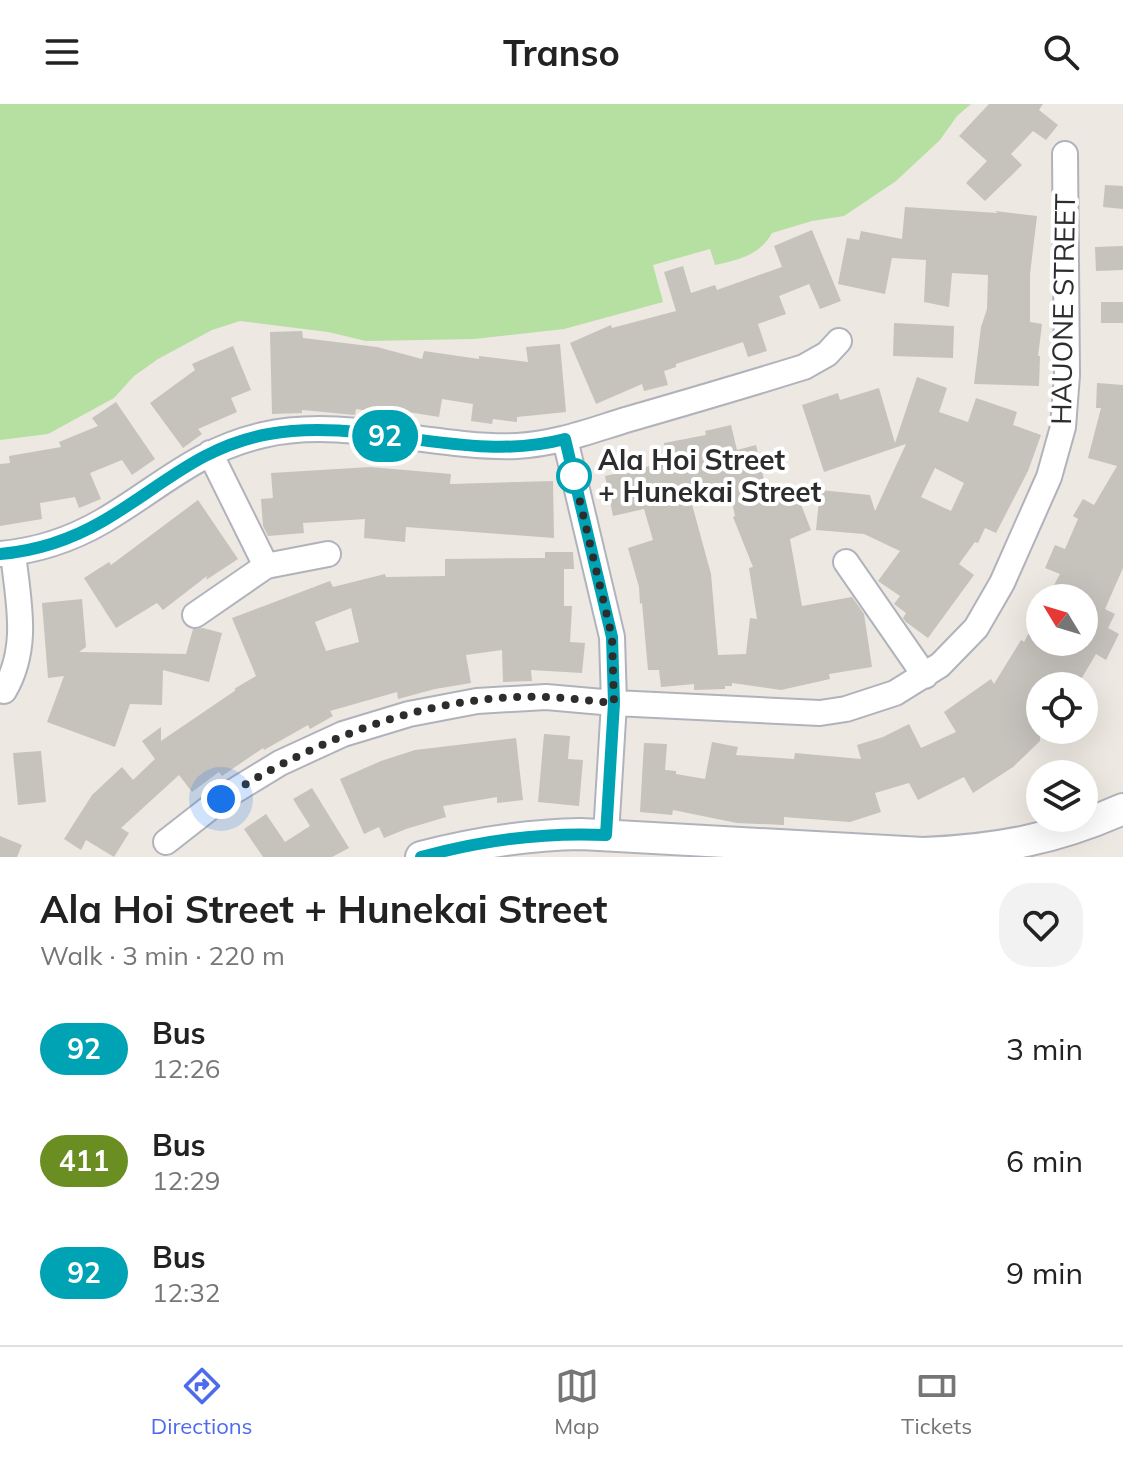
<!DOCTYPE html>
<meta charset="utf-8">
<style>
:root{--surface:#fff;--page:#f2f2f2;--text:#222;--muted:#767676;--line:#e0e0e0;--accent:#4e6bec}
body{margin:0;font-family:Mulish,sans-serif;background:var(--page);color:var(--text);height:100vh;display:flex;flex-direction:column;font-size:30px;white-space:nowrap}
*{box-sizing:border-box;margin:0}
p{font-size:26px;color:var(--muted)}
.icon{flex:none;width:44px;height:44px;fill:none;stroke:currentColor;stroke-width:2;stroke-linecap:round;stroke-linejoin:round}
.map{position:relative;height:753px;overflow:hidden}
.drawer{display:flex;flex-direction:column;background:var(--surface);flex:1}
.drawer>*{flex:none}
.badge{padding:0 16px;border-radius:26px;font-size:28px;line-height:52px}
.needle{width:52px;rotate:308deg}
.tools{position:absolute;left:1026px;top:480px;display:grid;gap:16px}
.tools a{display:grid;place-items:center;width:72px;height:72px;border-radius:50%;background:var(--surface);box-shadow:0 8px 32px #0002;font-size:40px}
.you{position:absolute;width:40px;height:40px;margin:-20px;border:6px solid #fff;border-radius:50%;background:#1a73e8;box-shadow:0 0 0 12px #1a73e833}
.map>.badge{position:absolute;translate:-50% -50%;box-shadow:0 0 0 4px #fff}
.round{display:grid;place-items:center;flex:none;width:84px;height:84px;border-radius:32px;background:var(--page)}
.headline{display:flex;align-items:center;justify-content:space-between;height:136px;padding:0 40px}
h1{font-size:38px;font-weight:700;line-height:60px}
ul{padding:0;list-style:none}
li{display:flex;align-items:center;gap:24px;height:112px;padding:0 40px}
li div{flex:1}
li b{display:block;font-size:30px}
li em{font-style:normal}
li .badge{min-width:88px;font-weight:700;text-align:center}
header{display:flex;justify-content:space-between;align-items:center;height:104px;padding:0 40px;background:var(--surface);font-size:36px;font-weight:700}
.dock{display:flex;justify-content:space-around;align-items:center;height:112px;border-top:2px solid var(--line);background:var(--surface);font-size:22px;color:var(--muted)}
.dock a{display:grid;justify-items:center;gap:4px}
.dock .on{color:var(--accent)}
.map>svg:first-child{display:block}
.green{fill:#b6dfa2}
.building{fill:#c6c2bc;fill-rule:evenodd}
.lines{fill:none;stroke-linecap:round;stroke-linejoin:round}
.minor-casing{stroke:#b1b3bc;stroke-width:28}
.tertiary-casing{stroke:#b1b3bc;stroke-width:34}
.minor{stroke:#fff;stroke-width:24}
.tertiary{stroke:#fff;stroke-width:30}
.line-casing{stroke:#fff;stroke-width:18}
.line{stroke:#00a3b4;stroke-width:12}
.walk{stroke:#2d2d2d;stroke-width:8;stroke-dasharray:0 14.4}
.stop-dot{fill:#fff;stroke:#00a3b4;stroke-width:4}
.labels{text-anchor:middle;stroke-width:8;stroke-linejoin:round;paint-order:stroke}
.street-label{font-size:28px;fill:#2d2d2d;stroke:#fff}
.stop-label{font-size:28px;font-weight:bold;fill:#2d2d2d;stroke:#fff;text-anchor:start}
</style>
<header><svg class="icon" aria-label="menu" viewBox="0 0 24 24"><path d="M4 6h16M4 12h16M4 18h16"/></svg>Transo<svg class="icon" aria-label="search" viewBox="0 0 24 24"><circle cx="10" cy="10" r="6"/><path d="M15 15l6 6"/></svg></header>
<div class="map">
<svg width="1123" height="753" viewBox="0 0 1123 753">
<rect width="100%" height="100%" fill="#ede8e1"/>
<!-- green -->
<path class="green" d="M 0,0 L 971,0 L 957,12 L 940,36 L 896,77 L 844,112 L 812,117 L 772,129 C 760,151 738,156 715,161 L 710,145 L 653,161 L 663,198 L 564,225 L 474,235 L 366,237 L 328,228 L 240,217 L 212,226 L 158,255 L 134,272 L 114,294 L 48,330 L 0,336 Z"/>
<!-- building -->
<path class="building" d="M 989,0 L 1043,0 L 1039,6 L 1058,21 L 1046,36 L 1033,27 L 1011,50 L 1022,61 L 985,97 L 966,79 L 987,57 L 959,32 Z
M 1105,81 L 1123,82 L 1123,105 L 1103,103 Z
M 905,103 L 998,109 L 995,107 L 1037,112 L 1030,170 L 1030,218 L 1042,220 L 1038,252 L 1040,252 L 1039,282 L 974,280 L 981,223 L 987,205 L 988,171 L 952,169 L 949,203 L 924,198 L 926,156 L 892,154 L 885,190 L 838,180 L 847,134 L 859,136 L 861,127 L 902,135 Z
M 812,126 L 841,197 L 820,205 L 809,180 L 779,192 L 786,210 L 758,220 L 767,247 L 748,253 L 743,238 L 676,260 L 676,263 L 664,267 L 668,281 L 644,287 L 642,280 L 596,300 L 570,239 L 611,221 L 612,224 L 676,207 L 664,168 L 683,162 L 691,189 L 715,181 L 717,186 L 782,163 L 774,142 Z
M 1123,142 L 1123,166 L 1096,167 L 1095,143 Z
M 1101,198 L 1123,198 L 1123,219 L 1101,219 Z
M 894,219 L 954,222 L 953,254 L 893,252 Z
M 302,227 L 303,234 L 377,243 L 422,255 L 424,247 L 479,255 L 479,252 L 528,258 L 526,243 L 560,240 L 566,308 L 517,313 L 517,318 L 493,315 L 492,320 L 471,317 L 473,300 L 442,295 L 439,313 L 408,308 L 408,313 L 356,305 L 355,311 L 302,306 L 302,309 L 272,310 L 270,228 Z
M 233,242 L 251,286 L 231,294 L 237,308 L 198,325 L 202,330 L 183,344 L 150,299 L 195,266 L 192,260 Z
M 917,273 L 947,284 L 939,308 L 968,318 L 976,294 L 1017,308 L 1013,321 L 1041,331 L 1028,367 L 996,429 L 985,424 L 978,439 L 975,438 L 959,460 L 974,471 L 928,534 L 906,518 L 903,514 L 906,509 L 894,500 L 900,492 L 878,477 L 900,447 L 864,430 L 816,426 L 820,386 L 870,391 L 875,407 L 906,340 L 824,368 L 802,301 L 838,289 L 840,296 L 879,284 L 895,339 ZM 935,364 L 964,379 L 951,407 L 921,393 Z
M 1097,279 L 1123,281 L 1123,464 L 1105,505 L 1115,510 L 1108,524 L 1119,530 L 1106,556 L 1096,550 L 1077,582 L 1040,582 L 1040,637 L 1013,663 L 973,689 L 964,673 L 918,696 L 909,679 L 875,689 L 881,708 L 850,718 L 784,713 L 784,721 L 737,719 L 673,706 L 672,711 L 640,708 L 644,639 L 667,640 L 665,666 L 676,667 L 676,670 L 705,675 L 712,638 L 738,643 L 736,651 L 794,655 L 795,649 L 861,655 L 857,641 L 883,633 L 909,620 L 921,644 L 956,628 L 944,608 L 991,575 L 994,580 L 1021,536 L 1024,538 L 1040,508 L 1040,538 L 1084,538 L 1084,494 L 1047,494 L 1060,470 L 1045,464 L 1055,441 L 1065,445 L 1078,415 L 1073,412 L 1083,395 L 1094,401 L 1117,362 L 1088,354 L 1101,304 L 1096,304 Z
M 116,298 L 155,355 L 132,371 L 122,356 L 90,369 L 101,395 L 79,404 L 75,393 L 40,399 L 42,415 L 0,422 L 0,360 L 10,359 L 9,352 L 61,343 L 59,338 L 98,322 L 92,314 Z
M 731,321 L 737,346 L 756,341 L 769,398 L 796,388 L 811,426 L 790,435 L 802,502 L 852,493 L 864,510 L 872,563 L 829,570 L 830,575 L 781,586 L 732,579 L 732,582 L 725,582 L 725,585 L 694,586 L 694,580 L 661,583 L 659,566 L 648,566 L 642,499 L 640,500 L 639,483 L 628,444 L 653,436 L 644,405 L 613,412 L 605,372 L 668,358 L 664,339 L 706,331 L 705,327 ZM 729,384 L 735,412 L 733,413 L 753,463 L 749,464 L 757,515 L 750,514 L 746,550 L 718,551 L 711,470 L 690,393 Z
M 370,363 L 451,370 L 450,380 L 553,377 L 554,434 L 406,423 L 405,438 L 364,434 L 365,415 L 303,419 L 304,429 L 268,432 L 263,422 L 261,395 L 273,394 L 271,369 Z
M 198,396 L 238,455 L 206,476 L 207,472 L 163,506 L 157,499 L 116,524 L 84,474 L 109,458 L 111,461 Z
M 545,448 L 573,448 L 574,465 L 564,465 L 564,502 L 572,502 L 570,538 L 585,539 L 582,569 L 531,566 L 532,577 L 503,578 L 502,546 L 466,551 L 471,579 L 435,585 L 398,595 L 397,588 L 330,607 L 333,612 L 310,625 L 308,621 L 264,646 L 263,644 L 222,672 L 219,668 L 192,688 L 179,671 L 121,724 L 129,729 L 114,753 L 86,736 L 81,746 L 64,735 L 92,691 L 122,663 L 133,676 L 155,655 L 142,637 L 161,623 L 161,637 L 236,586 L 234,585 L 256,572 L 232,514 L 330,477 L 333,483 L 385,470 L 386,473 L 445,472 L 445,455 L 545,454 ZM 351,504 L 359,538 L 326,547 L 315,518 Z
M 82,495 L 86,543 L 79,548 L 186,550 L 193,525 L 203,524 L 222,529 L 209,578 L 163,566 L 162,601 L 130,600 L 115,643 L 47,618 L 64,572 L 48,574 L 42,499 Z
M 544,630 L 570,632 L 568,655 L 583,656 L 579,702 L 538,698 Z
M 516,634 L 523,696 L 497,699 L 497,693 L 443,702 L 446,713 L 406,725 L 384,734 L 379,723 L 364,730 L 340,675 L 381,657 L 415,646 Z
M 41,647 L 46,698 L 18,701 L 13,649 Z
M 312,684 L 349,744 L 332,753 L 263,753 L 244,725 L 266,710 L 285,738 L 310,722 L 293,695 Z
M 0,732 L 22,741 L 17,753 L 0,753 Z"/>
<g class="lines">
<defs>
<path id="minor" d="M 565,335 L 612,533 L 614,599 L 606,731
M 210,349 L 266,462
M 0,450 C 36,447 72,435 103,417 C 161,383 195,347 263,331 C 344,312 434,345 517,342 C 557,340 592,326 629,315 C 688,298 746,281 804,263 L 827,250 L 839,237
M 846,458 L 925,572
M 195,511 L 266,462 L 328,450
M 4,587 C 30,543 18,497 13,449
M 166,738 L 221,695 L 280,659 L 343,630 L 409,610 L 477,597 L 546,593 L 614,599 L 820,609 L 846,605 L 895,589 L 940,561 L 976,524 L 1002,479 L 1049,373 L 1063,323 L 1067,271 L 1065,50"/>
<path id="tertiary" d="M 421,753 C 475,739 525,731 581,730 L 923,749 C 997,746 1056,735 1123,705"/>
</defs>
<!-- minor casing -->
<use href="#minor" class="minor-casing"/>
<!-- tertiary casing -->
<use href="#tertiary" class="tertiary-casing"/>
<!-- minor -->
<use href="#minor" class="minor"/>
<!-- tertiary -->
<use href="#tertiary" class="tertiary"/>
</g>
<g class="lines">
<defs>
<path id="line" d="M 0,450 C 36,447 72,435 103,417 C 160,384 200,342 269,330 C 367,312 467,361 565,335 L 612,533 L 614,599 L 606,731 C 542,728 483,736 421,753"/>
</defs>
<!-- line casing -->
<use href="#line" class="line-casing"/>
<!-- line -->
<use href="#line" class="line"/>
<!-- walk -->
<path class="walk" d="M 221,695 C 319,634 429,589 548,593 C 570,594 592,597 614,599 L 612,533 L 572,364 L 574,372"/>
</g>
<!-- markers -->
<circle class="stop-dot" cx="574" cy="372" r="16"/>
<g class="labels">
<!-- street labels -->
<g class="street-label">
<text transform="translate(1063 205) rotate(-89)" y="10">HAUONE STREET</text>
</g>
<!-- stop labels -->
<g class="stop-label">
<text x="598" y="366">Ala Hoi Street<tspan x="598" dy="32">+ Hunekai Street</tspan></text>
</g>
</g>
</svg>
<div class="tools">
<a><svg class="needle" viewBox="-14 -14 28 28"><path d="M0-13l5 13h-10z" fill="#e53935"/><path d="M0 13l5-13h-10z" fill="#767676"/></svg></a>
<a><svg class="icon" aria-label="locate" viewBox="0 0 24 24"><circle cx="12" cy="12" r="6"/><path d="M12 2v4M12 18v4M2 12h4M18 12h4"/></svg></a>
<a><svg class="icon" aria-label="layers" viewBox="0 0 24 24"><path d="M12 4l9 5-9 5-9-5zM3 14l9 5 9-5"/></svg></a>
</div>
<div class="you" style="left:221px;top:695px"></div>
<b class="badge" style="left:385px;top:332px;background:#00a3b4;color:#fff">92</b>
</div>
<section class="drawer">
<div class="headline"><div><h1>Ala Hoi Street + Hunekai Street</h1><p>Walk · 3 min · 220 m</p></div><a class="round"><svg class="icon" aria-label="heart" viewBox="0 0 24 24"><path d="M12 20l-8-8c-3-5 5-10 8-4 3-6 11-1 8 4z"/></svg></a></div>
<ul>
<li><span class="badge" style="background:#00a3b4;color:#fff">92</span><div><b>Bus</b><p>12:26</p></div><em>3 min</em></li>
<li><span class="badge" style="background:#6b8e23;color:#fff">411</span><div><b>Bus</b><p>12:29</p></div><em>6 min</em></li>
<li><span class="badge" style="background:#00a3b4;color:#fff">92</span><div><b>Bus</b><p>12:32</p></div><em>9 min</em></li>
</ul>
</section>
<nav class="dock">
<a class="on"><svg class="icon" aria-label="directions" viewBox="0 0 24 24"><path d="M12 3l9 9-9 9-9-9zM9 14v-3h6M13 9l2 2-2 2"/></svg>Directions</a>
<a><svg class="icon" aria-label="map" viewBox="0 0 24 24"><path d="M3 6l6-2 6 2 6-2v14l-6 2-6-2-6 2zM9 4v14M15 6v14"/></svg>Map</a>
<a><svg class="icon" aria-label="tickets" viewBox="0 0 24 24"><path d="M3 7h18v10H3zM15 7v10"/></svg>Tickets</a>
</nav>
